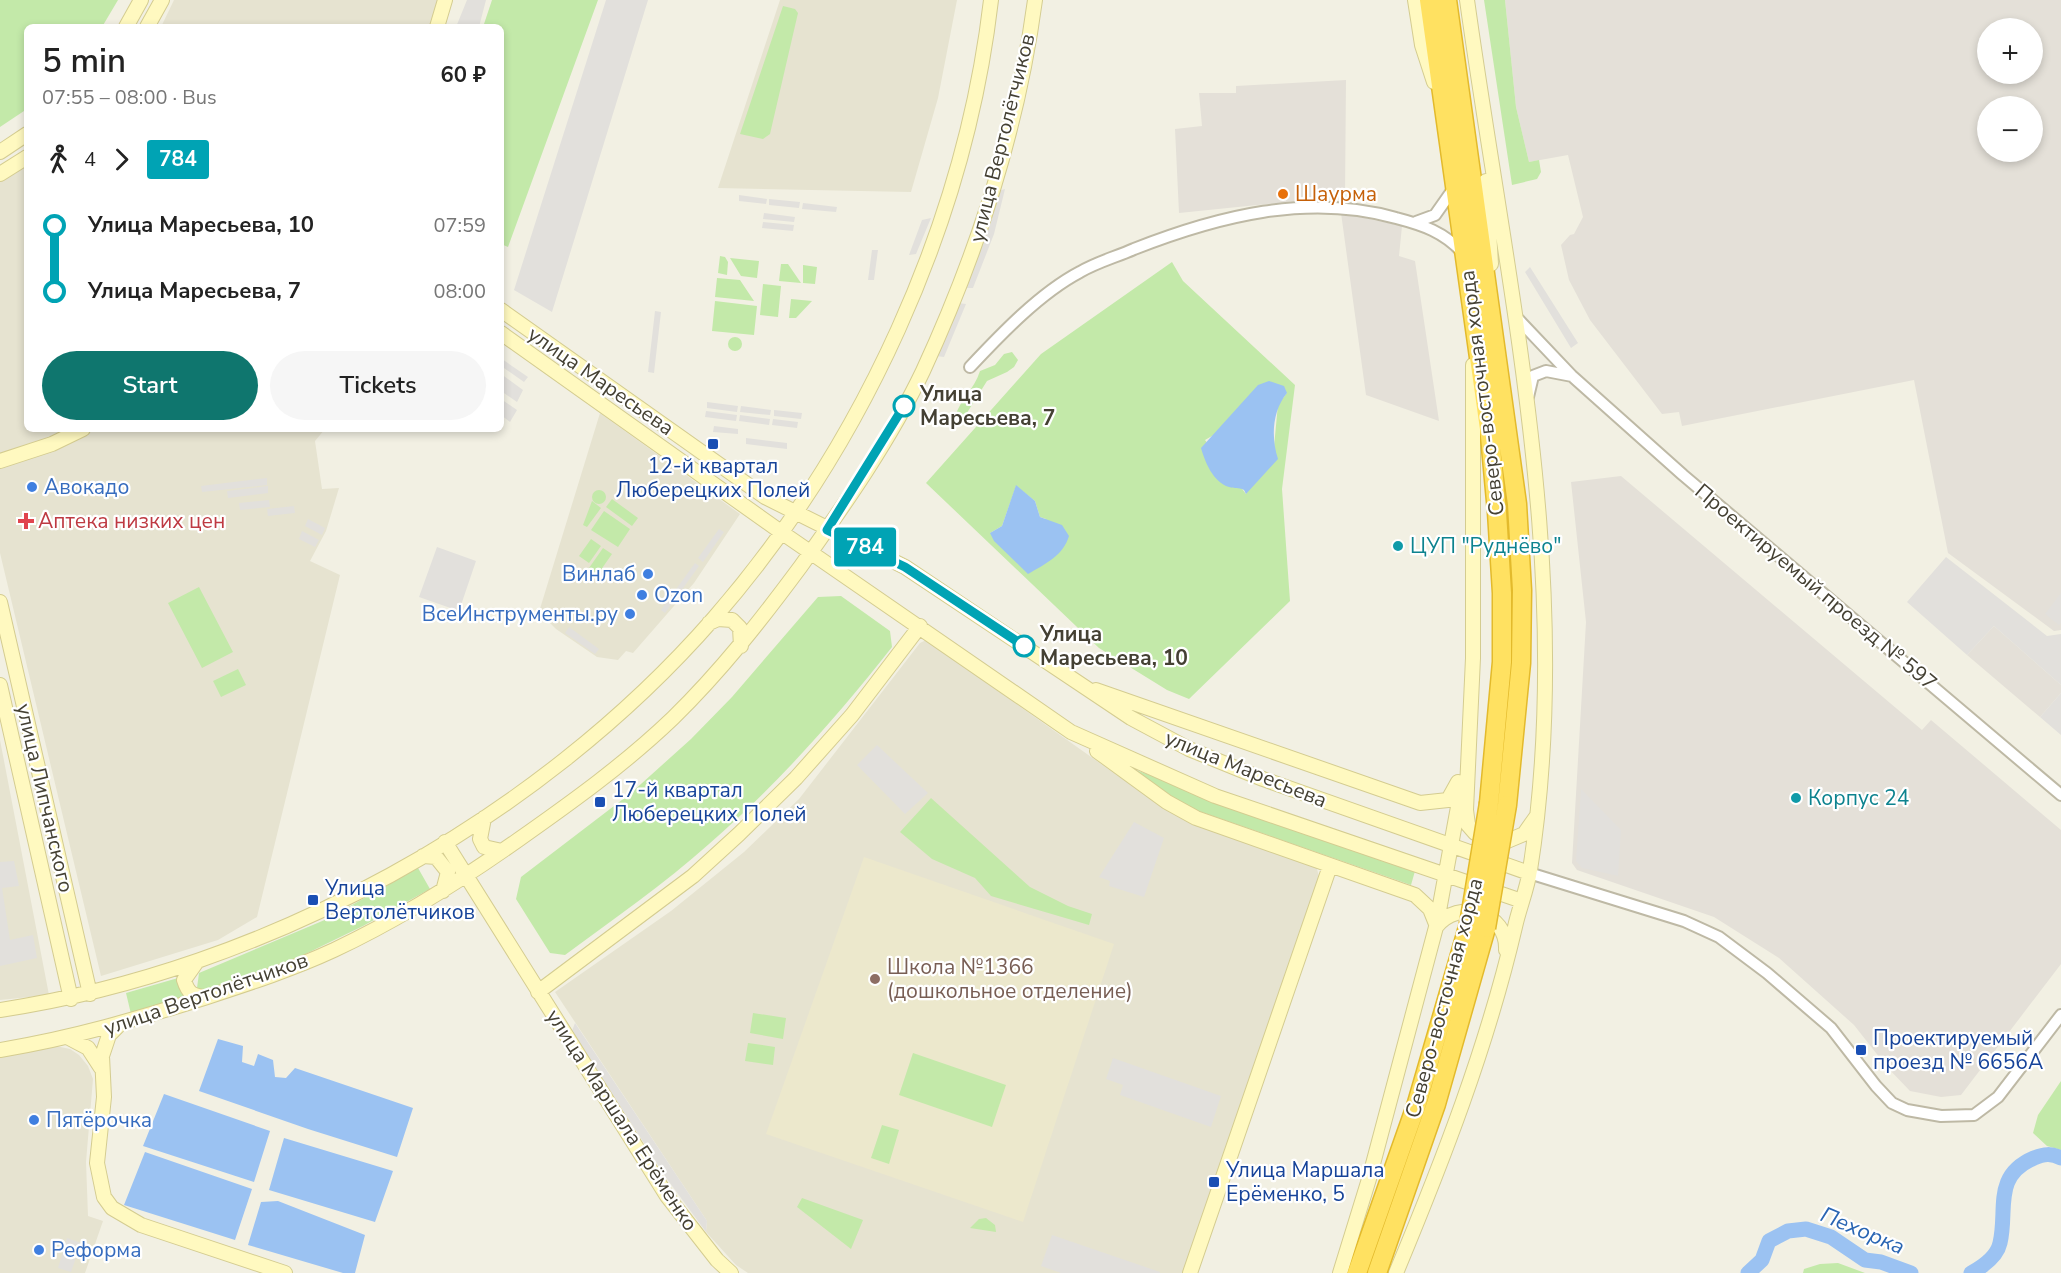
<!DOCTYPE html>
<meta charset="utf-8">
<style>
:root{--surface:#fff;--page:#f6f6f6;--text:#222;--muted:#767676;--accent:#0f766e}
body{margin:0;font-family:"Nunito Sans",sans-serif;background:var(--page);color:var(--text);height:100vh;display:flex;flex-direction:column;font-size:22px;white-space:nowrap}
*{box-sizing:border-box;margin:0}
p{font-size:20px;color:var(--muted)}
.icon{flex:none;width:33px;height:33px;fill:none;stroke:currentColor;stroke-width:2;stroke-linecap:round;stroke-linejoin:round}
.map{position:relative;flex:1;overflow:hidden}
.sheet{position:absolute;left:24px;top:24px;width:480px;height:408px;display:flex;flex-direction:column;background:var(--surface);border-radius:9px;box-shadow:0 3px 9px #0003}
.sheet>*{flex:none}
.badge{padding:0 12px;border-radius:4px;font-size:21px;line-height:39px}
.controls{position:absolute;left:1977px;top:18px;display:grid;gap:12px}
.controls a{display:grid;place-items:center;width:66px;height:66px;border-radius:50%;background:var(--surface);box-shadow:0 3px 9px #0003;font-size:30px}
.map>.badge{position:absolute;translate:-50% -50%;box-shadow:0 0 0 3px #fff}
.legs{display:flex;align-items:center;gap:9px;height:66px;padding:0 18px;font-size:20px}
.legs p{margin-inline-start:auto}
.overview{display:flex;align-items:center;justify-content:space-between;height:102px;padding:0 18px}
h1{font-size:33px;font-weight:600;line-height:45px}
.action{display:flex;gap:12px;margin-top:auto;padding:12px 18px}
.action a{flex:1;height:69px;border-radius:36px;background:var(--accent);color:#fff;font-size:24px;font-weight:600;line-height:69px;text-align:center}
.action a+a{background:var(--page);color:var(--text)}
ul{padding:0 18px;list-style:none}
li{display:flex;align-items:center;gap:21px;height:66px;font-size:22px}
li i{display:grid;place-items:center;width:9px;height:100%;margin:0 8px;background:currentColor}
li i::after{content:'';width:15px;height:15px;margin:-8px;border:4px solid;border-radius:50%;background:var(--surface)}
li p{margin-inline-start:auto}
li:first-child i{background:linear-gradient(#0000 50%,currentColor 0)}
li:last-child i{background:linear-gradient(currentColor 50%,#0000 0)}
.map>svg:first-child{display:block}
.residential{fill:#e6e3d0}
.industrial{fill:#e4e0d8;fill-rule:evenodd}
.education{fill:#ece8cc}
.green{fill:#c3e9a9;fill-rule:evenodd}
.parking{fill:#e2e0dc}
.water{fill:#9bc2f2}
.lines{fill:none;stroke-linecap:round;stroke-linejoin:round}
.river{stroke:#9bc2f2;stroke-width:15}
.street-casing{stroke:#beb9a5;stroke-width:14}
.secondary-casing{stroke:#d4cc90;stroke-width:16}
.highway-casing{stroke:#e3ba2c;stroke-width:21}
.street{stroke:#fff;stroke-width:10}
.secondary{stroke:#fff9c0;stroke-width:14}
.highway{stroke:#ffe161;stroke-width:18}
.highway-bridge-casing{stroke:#e3ba2c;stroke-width:21;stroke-linecap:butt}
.highway-bridge{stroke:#ffe161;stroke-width:18}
.line-1-casing{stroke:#fff;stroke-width:14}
.line-1{stroke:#00a3b4;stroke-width:9}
.food-dot{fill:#e8710a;stroke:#fff;stroke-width:2}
.stop-1-dot{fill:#fff;stroke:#00a3b4;stroke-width:3}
.transit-dot{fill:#1a4fb4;stroke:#fff;stroke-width:2}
.shop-dot{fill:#3f7fe0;stroke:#fff;stroke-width:2}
.health-dot{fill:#e0444e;stroke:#fff;stroke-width:2}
.culture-dot{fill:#0f9aa8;stroke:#fff;stroke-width:2}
.education-dot{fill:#8d6e63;stroke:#fff;stroke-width:2}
.labels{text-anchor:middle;stroke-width:4.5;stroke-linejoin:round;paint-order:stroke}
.street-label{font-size:21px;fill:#444033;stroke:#fff}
.food-label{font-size:21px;fill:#c56008;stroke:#fff;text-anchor:start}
.stop-label{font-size:21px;font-weight:bold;fill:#444033;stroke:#fff;text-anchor:start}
.transit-label{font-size:21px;fill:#164399;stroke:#fff;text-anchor:start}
.shop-label{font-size:21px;fill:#366cbe;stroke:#fff;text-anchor:start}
.health-label{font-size:21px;fill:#be3a42;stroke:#fff;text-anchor:start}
.culture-label{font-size:21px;fill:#0d838f;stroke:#fff;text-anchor:start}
.education-label{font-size:21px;fill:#785e54;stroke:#fff;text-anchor:start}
.water-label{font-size:22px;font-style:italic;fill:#2965b3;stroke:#fff}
</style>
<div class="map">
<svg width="2061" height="1273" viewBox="0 0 2061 1273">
<rect width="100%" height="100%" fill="#f2f0e3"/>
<!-- residential -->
<path class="residential" d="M 174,0 L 437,0 L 430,27 L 161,27 Z
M 780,0 L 957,0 L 938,98 L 911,192 L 718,188 Z
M 27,163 L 27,429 L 70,429 L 0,455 L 0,182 Z
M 600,413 L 740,514 L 694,583 L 633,653 L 626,651 L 618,660 L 597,657 L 556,629 L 539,612 Z
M 94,429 L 325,429 L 315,441 L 322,489 L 339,488 L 326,531 L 310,561 L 340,575 L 257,917 L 218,940 L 101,976 L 0,553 L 0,468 L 34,456 Z
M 926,640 L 1118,776 L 1176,811 L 1313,863 L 1317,869 L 1320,880 L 1186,1273 L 748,1273 L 736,1265 L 706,1232 L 707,1221 L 555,992 L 671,911 L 744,852 L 799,799 L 920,643 Z
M 0,740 L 49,995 L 0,1000 Z
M 56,1046 L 70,1049 L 79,1055 L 88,1066 L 93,1079 L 86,1162 L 88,1216 L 103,1221 L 85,1273 L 0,1273 L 0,1057 Z"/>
<!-- industrial -->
<path class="industrial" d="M 1505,0 L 2061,0 L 2061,630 L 2054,631 L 1948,553 L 1914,380 L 1682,426 L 1679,412 L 1662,414 L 1590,320 L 1569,280 L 1561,245 L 1570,235 L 1574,234 L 1583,217 L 1568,155 L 1529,162 L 1516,107 ZM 1988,28 L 2032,28 L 2032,74 L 1988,74 ZM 1988,106 L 2032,106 L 2032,152 L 1988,152 Z
M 1346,80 L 1345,196 L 1179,213 L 1175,129 L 1202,126 L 1199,93 L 1236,93 L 1236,86 Z
M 1341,213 L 1402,226 L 1399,256 L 1415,261 L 1439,421 L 1366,395 Z
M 1621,476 L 1922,730 L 1931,720 L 2061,830 L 2061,964 L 1961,1095 L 1941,1097 L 1910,1091 L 1887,1067 L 1854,1025 L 1779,958 L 1714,917 L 1577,870 L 1572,863 L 1586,622 L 1571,482 Z
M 1994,626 L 2061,685 L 2061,693 L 2040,717 L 1967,655 Z"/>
<!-- education -->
<path class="education" d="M 864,857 L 1114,944 L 1023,1222 L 766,1134 Z"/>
<!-- green -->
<path class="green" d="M 0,0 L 118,0 L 102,27 L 27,27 L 27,109 L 0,127 Z
M 492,0 L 598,0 L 508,247 L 501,244 L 501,27 L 483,27 Z
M 1484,0 L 1505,0 L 1516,107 L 1529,162 L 1539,160 L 1541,172 L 1537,179 L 1512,185 Z
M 783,6 L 795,9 L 798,13 L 770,134 L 763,139 L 740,134 Z
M 720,256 L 725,257 L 728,262 L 727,275 L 718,273 Z
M 730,258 L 759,261 L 757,278 L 741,276 Z
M 1172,262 L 1183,281 L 1295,385 L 1282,489 L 1290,601 L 1189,699 L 1167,690 L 1099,648 L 926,483 L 1041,354 ZM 1287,393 L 1278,404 L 1274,447 L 1246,494 L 1205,440 ZM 1016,486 L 1035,501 L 1040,517 L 1046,519 L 990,533 L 1002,526 Z
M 781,264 L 788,264 L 801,283 L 779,281 Z
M 803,265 L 817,267 L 815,284 L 803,283 Z
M 717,278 L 740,280 L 754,301 L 715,297 Z
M 763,284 L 781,286 L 778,317 L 760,315 Z
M 791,299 L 812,301 L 796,318 L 789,318 Z
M 715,301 L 757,306 L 754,335 L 712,331 Z
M728 344a7 7 0 1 1 14 0a7 7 0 1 1-14 0Z
M 1012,352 L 1018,360 L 1014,367 L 1007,372 L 987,381 L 965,416 L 955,417 C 960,399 974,390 980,371 L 995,365 L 1004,354 Z
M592 497a7 7 0 1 1 14 0a7 7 0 1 1-14 0Z
M 612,499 L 638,518 L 632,526 L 606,507 Z
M 592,501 L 601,508 L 587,527 L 583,525 Z
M 604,511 L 630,529 L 618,547 L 591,530 Z
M 591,539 L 601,546 L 589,563 L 579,556 Z
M 603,548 L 612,554 L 598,574 L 589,568 Z
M 199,587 L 233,652 L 202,668 L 168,603 Z
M 841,596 L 890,631 L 892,647 C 837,717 777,785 709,844 C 664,884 614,919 565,955 L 550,953 L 516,899 L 521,877 L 631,793 L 691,739 L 732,697 L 818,597 Z
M 238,669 L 246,685 L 221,697 L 213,681 Z
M 1133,769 L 1415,871 L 1411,885 L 1187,807 Z
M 931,798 L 1030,887 L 1068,906 L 1092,914 L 1089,925 L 991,896 L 975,878 L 932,859 L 900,832 Z
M 418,868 L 430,889 L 363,926 L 287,963 L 205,992 L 197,988 L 199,973 L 327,919 Z
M 178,978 L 184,998 L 131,1014 L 126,993 Z
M 753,1013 L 786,1018 L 783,1039 L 750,1033 Z
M 748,1043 L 775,1047 L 773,1065 L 745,1061 Z
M 913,1053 L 1006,1085 L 992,1127 L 899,1095 Z
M 2061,1081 L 2061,1150 L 2047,1146 L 2033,1133 L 2038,1115 Z
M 882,1125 L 899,1130 L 889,1164 L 871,1158 Z
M 802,1198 L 863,1220 L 851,1249 L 797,1207 Z
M 986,1218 L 995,1225 L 996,1232 L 970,1228 L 979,1219 Z
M 1838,1263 L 1865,1273 L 1803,1273 L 1804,1269 L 1820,1264 Z"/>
<!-- parking -->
<path class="parking" d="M 467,0 L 486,0 L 479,27 L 456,27 Z
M 606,0 L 648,0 L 552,312 L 514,290 Z
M 1005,189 L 994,234 L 973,288 L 964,288 L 998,191 Z
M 739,195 L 767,199 L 766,204 L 739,201 Z
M 769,199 L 800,202 L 799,208 L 769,205 Z
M 803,203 L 837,207 L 836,212 L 802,209 Z
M 764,213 L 795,217 L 794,222 L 763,219 Z
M 931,218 L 916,254 L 909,255 L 922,220 Z
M 763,222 L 794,225 L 793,231 L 762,228 Z
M 872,250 L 878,250 L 874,280 L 868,280 Z
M 1530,267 L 1578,343 L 1571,348 L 1525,272 Z
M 958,303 L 966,304 L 944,357 L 936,356 Z
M 655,311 L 661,312 L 654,373 L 648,372 Z
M 502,359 L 528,377 L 524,382 L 501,366 Z
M 501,374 L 523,390 L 517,402 L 501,391 Z
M 501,399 L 517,410 L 510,422 L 501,415 Z
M 707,402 L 738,406 L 737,412 L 707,408 Z
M 741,406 L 771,410 L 770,415 L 740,412 Z
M 774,410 L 802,413 L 801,419 L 774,416 Z
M 706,411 L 737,415 L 736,421 L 705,417 Z
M 740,415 L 770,419 L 769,425 L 739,421 Z
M 773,419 L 798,422 L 797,428 L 772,425 Z
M 714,426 L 738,429 L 738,434 L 713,432 Z
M 746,438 L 787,443 L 787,449 L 746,444 Z
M 267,478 L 267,485 L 202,492 L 201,486 Z
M 268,486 L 268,493 L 228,498 L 227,491 Z
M 269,500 L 270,507 L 240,510 L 239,503 Z
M 294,506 L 295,513 L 268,516 L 267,509 Z
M 308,519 L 325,528 L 322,535 L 305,526 Z
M 719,529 L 724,532 L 703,562 L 698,558 Z
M 302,531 L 319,540 L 315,547 L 299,539 Z
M 437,547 L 476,561 L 459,611 L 419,597 Z
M 1946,557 L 2047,636 L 2061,634 L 2061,685 L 1994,626 L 1967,655 L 1907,602 Z
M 695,563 L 699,566 L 665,613 L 661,610 Z
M 2061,593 L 2061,623 L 2059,625 L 2045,614 Z
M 569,627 L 599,649 L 595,654 L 565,633 Z
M 2061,693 L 2061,735 L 2040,717 Z
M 877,745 L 928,793 L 905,814 L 857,765 Z
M 1581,789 L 1621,830 L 1618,876 L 1582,868 L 1576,861 Z
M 1134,822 L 1164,838 L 1144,897 L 1109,886 L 1110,881 L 1099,877 Z
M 14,861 L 19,886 L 2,888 L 10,940 L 33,935 L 37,958 L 0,966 L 0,862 Z
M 575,1023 L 707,1221 L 706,1232 L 667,1179 L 572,1031 Z
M 1113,1058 L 1221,1096 L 1211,1127 L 1120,1095 L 1123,1085 L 1106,1079 Z
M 1052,1235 L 1160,1272 L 1160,1273 L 1061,1273 L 1041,1266 Z
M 67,1238 L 81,1243 L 71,1272 L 58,1268 Z"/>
<!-- water -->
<path class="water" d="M 1269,381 L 1284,386 L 1287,393 C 1272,411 1271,438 1278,459 L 1246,494 L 1244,490 C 1238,487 1235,489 1229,487 C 1213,482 1205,462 1201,448 L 1258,385 Z
M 1016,485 L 1035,501 L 1040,517 L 1062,525 L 1069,536 C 1063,556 1045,564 1028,574 L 994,541 L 990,533 L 1002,526 Z
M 218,1039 L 243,1046 L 242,1062 L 254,1066 L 258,1054 L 273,1060 L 275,1077 L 286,1078 L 295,1068 L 413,1108 L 397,1157 L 308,1129 L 199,1091 Z
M 164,1094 L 270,1131 L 254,1182 L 143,1146 Z
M 284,1138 L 393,1171 L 375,1222 L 269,1190 Z
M 145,1152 L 252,1189 L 235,1240 L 124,1205 Z
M 278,1201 L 365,1235 L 355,1273 L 343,1273 L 248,1245 L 261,1202 Z"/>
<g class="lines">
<!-- river -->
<path class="river" d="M 1748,1273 L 1762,1260 L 1769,1241 L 1788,1231 L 1806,1229 L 1831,1237 L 1865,1260 L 1881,1262 L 1911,1273
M 1971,1273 C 1982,1267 1997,1257 2000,1243 C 2008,1210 1992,1176 2034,1158 C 2044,1154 2051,1153 2061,1158"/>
<defs>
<path id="street" d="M 1416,222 L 1435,215 L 1454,188
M 1516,317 L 1572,376 L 1683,475 L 2061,795
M 970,367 C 1001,334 1040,293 1080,272 C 1097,262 1116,257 1134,249 C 1218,216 1308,193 1396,218 C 1423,225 1444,232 1463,253
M 1528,397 L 1533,376 L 1546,371 L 1572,376
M 1529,873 L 1684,921 L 1719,937 L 1767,973 L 1831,1028 L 1876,1086 L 1892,1103 L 1907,1110 L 1941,1116 L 1974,1115 L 1998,1097 L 2061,1015"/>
<path id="secondary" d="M 1415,0 L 1422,45 L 1434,82
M 126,27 L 141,0
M 147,27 L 162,0
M 437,27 L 445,0
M 0,152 L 27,134
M 0,174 L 27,157
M 1486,181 L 1491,264
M 501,310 L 765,497 L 905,567 L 1131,718 L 1189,749 L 1263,779 L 1529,873
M 501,333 L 781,532 L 1071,732 L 1215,796 L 1522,901
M 1473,365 L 1473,658 L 1466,810 L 1468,825 L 1475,833 L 1505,842 L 1524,834 L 1536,817
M 0,461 L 52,444 L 83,429
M 0,602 L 90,994
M 709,623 L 718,619 L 732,620 L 740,628 L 741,646
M 0,685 L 71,999
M 1096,690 L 1420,803 L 1448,800 L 1458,782
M 1097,751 L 1167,802 L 1196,818 L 1415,895 L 1430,909 L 1436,924
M 484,818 L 480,839 L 484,847 L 502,851
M 445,842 L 667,1196 L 717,1260 L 731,1273
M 423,856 L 436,857 L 448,872 L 443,891
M 1436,927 C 1458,898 1508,912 1506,950
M 196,963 L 184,980 C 188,993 192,996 205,997
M 538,992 L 693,876 L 739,834 L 796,778 L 852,715 L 920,626
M 0,1010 C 266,970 537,821 714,618 C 862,448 965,224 991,0
M 119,1025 L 109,1035 L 102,1056 L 104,1097 L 97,1163 L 104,1197 L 112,1208 L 141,1225 L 285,1273
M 69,1038 L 88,1048 L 101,1068
M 0,1050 C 73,1038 137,1019 207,997 C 250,983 293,969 334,950 C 398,920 460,881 518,840 C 572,802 625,764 673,718 C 721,671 761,620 801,566 C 845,504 890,440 923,371 C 977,254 1018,128 1035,0
M 1190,1273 L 1330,866
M 1340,1273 L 1369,1179 L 1436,927 L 1460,796
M 1396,1273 C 1443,1160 1487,1047 1515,927 C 1519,908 1527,890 1530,870 C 1576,579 1507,288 1467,0"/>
<path id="highway" d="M 1429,0 L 1490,436 L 1497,512 L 1502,593 L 1502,662 L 1489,803
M 1447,0 L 1517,504 L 1522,590 L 1521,663 L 1507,805
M 1357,1273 L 1417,1103 L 1469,924
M 1377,1273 L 1436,1104 L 1486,928"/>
</defs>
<!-- street casing -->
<use href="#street" class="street-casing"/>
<!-- secondary casing -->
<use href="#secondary" class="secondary-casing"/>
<!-- highway casing -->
<use href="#highway" class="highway-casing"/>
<!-- street -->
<use href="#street" class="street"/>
<!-- secondary -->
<use href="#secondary" class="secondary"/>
<!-- highway -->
<use href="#highway" class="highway"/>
<defs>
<path id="highway-bridge" d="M 1469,924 L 1489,803
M 1486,928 L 1507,805"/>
</defs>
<!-- highway-bridge casing -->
<use href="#highway-bridge" class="highway-bridge-casing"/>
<!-- highway-bridge -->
<use href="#highway-bridge" class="highway-bridge"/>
</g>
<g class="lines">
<defs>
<path id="line-1" d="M 904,406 L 827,530 L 905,567 L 1024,646"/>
</defs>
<!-- line-1 casing -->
<use href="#line-1" class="line-1-casing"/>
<!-- line-1 -->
<use href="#line-1" class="line-1"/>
</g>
<!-- markers -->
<circle class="food-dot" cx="1283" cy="194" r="6"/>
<g class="stop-1-dot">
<circle cx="904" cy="406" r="10"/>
<circle cx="1024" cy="646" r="10"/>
</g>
<g class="transit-dot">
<rect x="707" y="438" width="12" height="12" rx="3"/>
<rect x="594" y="796" width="12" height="12" rx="3"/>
<rect x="307" y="894" width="12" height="12" rx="3"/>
<rect x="1855" y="1044" width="12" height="12" rx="3"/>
<rect x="1208" y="1176" width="12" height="12" rx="3"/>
</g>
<g class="shop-dot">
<circle cx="32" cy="487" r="6"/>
<circle cx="648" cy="574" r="6"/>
<circle cx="642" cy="595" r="6"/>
<circle cx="630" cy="614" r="6"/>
<circle cx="34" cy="1120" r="6"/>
<circle cx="39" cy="1250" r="6"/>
</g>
<path class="health-dot" d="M23 512h6v6h6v6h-6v6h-6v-6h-6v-6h6z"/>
<g class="culture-dot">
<circle cx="1398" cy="546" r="6"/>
<circle cx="1796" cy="798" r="6"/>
</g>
<circle class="education-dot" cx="875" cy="979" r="6"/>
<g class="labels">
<!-- street labels -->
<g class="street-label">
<text transform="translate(1002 138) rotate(-76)" y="7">улица Вертолётчиков</text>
<text transform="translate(601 381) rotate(35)" y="7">улица Маресьева</text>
<text transform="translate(1482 393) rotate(-97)" y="7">Северо-восточная хорда</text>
<text transform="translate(1816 587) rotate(40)" y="7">Проектируемый проезд № 597</text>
<text transform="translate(1246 769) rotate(22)" y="7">улица Маресьева</text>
<text transform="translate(45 798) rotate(77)" y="7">улица Липчанского</text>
<text transform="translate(206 994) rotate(-19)" y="7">улица Вертолётчиков</text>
<text transform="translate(1444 998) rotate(-75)" y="7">Северо-восточная хорда</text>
<text transform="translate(622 1120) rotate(57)" y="7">улица Маршала Ерёменко</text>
</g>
<!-- food labels -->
<g class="food-label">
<text x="1295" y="201">Шаурма</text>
</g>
<!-- stop labels -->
<g class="stop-label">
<text x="920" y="401">Улица<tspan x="920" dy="24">Маресьева, 7</tspan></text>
<text x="1040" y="641">Улица<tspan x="1040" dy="24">Маресьева, 10</tspan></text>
</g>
<!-- transit labels -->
<g class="transit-label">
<text x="713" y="473" text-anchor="middle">12-й квартал<tspan x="713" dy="24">Люберецких Полей</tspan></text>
<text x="612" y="797">17-й квартал<tspan x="612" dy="24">Люберецких Полей</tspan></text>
<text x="325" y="895">Улица<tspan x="325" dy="24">Вертолётчиков</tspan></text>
<text x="1873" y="1045">Проектируемый<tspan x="1873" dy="24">проезд № 6656А</tspan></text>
<text x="1226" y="1177">Улица Маршала<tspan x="1226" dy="24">Ерёменко, 5</tspan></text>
</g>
<!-- shop labels -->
<g class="shop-label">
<text x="44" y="494">Авокадо</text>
<text x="636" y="581" text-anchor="end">Винлаб</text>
<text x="654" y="602">Ozon</text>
<text x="618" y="621" text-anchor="end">ВсеИнструменты.ру</text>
<text x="46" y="1127">Пятёрочка</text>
<text x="51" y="1257">Реформа</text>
</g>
<!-- health labels -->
<g class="health-label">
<text x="38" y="528">Аптека низких цен</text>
</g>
<!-- culture labels -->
<g class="culture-label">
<text x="1410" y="553">ЦУП "Руднёво"</text>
<text x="1808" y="805">Корпус 24</text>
</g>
<!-- education labels -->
<g class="education-label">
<text x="887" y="974">Школа №1366<tspan x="887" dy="24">(дошкольное отделение)</tspan></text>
</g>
<!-- water labels -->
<g class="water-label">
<text transform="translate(1863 1230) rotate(23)" y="8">Пехорка</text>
</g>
</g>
</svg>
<div class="controls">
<a>+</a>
<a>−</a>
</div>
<b class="badge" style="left:865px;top:547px;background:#00a3b4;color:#fff">784</b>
<section class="sheet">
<div class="overview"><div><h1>5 min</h1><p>07:55 – 08:00 · Bus</p></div><b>60 ₽</b></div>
<div class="legs"><svg class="icon" aria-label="walk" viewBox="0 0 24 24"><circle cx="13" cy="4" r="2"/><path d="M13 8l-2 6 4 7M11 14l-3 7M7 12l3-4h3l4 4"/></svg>4<svg class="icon" aria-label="forward" viewBox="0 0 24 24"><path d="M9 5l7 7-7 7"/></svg><b class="badge" style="background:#00a3b4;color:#fff">784</b></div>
<ul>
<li><i style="color:#00a3b4"></i><b>Улица Маресьева, 10</b><p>07:59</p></li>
<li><i style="color:#00a3b4"></i><b>Улица Маресьева, 7</b><p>08:00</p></li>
</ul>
<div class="action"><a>Start</a><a>Tickets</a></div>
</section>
</div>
